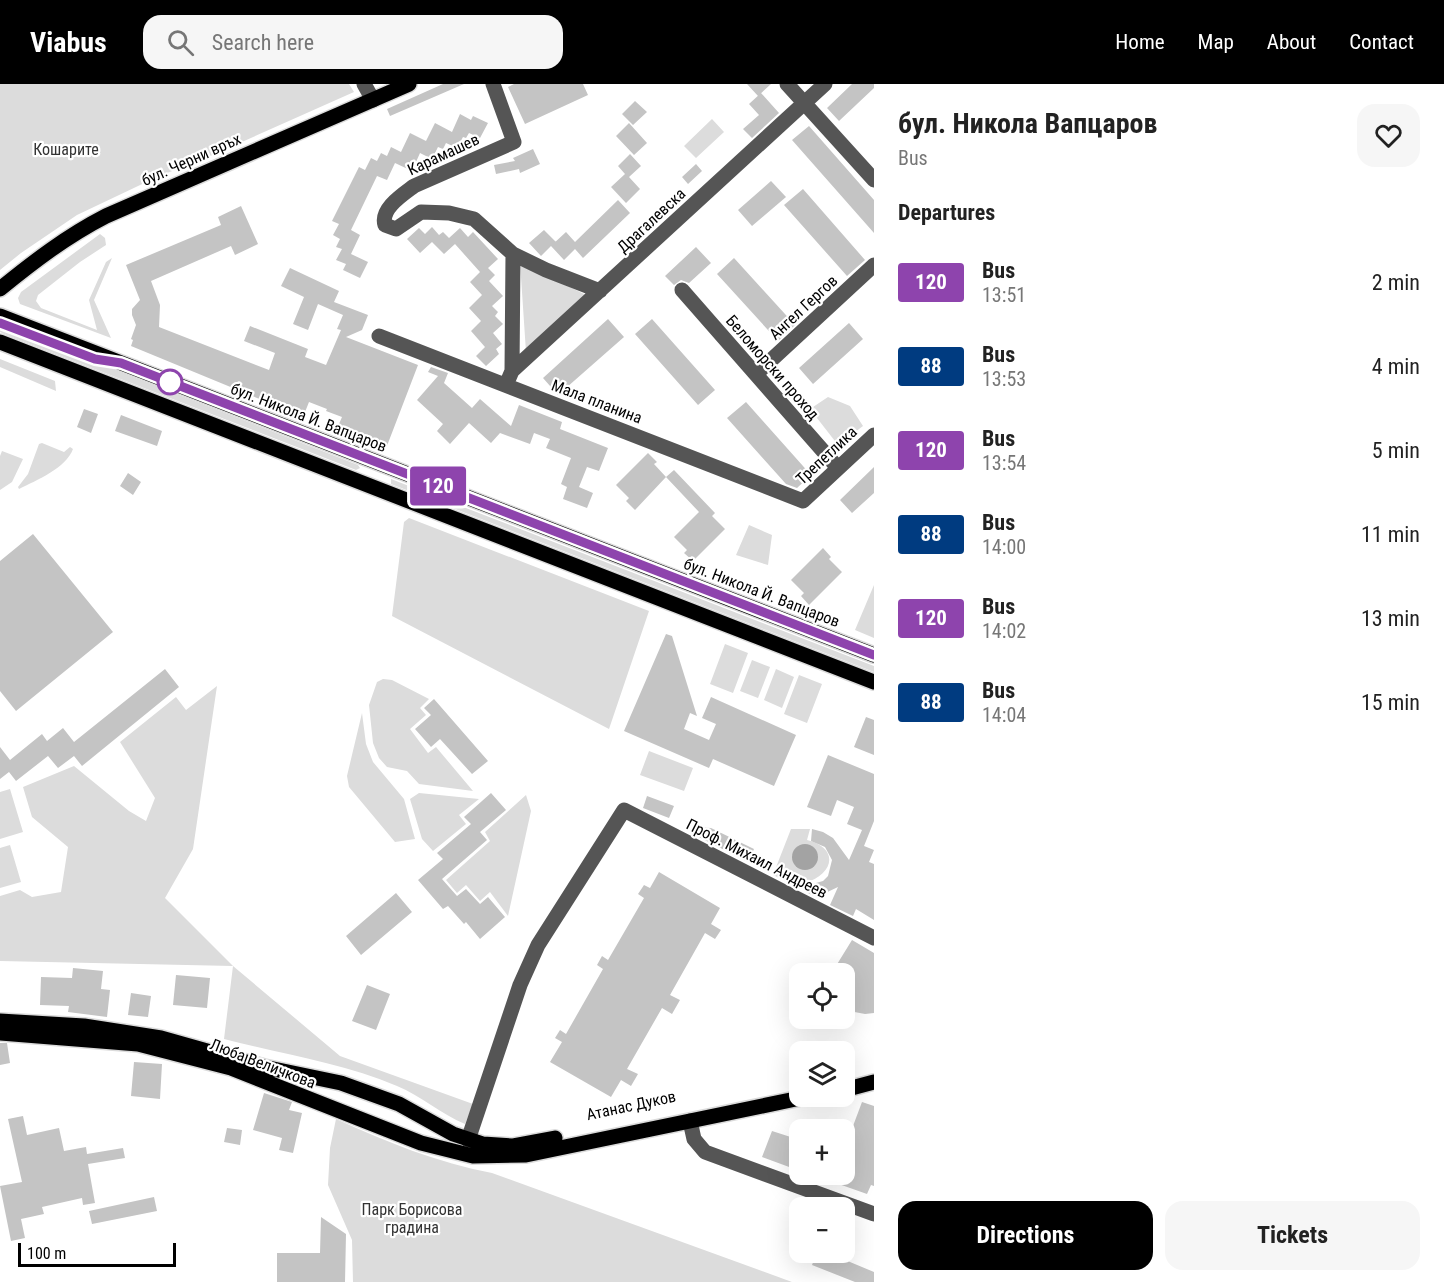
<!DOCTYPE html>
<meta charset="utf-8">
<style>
:root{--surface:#fff;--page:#f6f6f6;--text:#222;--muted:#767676;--accent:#000}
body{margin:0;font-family:"Roboto Condensed",sans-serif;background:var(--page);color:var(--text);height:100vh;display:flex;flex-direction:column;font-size:22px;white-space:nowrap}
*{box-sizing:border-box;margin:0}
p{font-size:20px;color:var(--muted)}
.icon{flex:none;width:33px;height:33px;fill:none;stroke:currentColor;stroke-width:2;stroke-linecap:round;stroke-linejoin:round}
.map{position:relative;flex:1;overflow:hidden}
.sheet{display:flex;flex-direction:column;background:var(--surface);width:570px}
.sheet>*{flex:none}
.badge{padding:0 12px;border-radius:4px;font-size:21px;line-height:39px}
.buttons{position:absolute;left:789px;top:879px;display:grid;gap:12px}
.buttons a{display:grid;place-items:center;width:66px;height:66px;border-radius:12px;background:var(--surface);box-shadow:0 6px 24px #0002;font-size:30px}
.scale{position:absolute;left:18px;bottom:15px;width:158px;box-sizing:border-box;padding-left:6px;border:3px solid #000;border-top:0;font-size:16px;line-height:21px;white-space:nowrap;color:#000;-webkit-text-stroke:4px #fff;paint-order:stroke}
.map>.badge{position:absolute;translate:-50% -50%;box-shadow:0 0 0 3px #fff}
h2{padding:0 24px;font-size:22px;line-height:54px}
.round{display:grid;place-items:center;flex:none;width:63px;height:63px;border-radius:18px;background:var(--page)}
.head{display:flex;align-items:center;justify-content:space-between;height:102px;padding:0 24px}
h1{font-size:28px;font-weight:700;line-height:45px}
.button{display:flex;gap:12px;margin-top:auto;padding:12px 24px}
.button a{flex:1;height:69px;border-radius:18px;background:var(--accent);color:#fff;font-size:24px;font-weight:700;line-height:69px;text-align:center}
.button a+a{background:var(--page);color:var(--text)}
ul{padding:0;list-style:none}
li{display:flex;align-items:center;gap:18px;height:84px;padding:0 24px}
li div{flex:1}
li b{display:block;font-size:22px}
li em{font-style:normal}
li .badge{min-width:66px;font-weight:700;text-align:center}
header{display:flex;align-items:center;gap:36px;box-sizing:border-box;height:84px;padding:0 30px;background:var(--accent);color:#fff}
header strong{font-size:28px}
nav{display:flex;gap:33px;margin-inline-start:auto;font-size:21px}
.search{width:420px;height:54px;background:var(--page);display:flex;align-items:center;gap:15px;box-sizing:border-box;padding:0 21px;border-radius:18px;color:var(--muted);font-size:22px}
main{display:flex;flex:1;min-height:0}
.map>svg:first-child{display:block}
.green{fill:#dcdcdc}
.water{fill:#a3a3a3}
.building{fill:#c4c4c4}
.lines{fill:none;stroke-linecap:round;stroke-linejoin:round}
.major-casing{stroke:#dbdbdb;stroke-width:18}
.minor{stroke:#555;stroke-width:15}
.major{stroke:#000;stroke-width:15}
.tram{stroke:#000;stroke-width:1.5}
.line-casing{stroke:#fff;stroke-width:14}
.line{stroke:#8e44ad;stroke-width:9}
.stop-dot{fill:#fff;stroke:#8e44ad;stroke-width:3}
.labels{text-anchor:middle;stroke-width:4.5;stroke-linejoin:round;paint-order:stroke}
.park-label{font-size:16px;fill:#333;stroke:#fff}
.street-label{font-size:16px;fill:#000;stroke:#fff}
</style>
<header>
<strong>Viabus</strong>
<div class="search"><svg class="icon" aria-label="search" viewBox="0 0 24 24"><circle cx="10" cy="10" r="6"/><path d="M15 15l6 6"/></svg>Search here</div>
<nav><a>Home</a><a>Map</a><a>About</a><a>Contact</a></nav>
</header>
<main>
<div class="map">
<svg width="874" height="1198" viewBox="0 0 874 1198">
<rect width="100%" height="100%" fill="#fff"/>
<!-- green -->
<path class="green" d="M 0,0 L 349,0 L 354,8 L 208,73 L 157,93 L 77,131 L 21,169 L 0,186 Z
M 712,35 L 724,48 L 696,74 L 684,62 Z
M 100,150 L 105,154 L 106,161 L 80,178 L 38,211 L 36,217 L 41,224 L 97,246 L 89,216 L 106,178 L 112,174 L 94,216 L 111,254 L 20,220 L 18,214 L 21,208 Z
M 520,178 L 590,213 L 526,268 Z
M 0,241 L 358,381 L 360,384 L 356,386 L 4,250 L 0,248 Z
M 0,275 L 55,297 L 56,307 L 0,283 Z
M 828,313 L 850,322 L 863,342 L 838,361 L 810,325 Z
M 42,359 L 64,368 L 70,363 L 73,365 C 66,384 37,396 19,405 L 18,403 L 28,390 L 39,360 Z
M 2,367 L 23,375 L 12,398 L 0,406 L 0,372 Z
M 391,395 L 874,582 L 874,588 L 391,400 Z
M 409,434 L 649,527 L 609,645 L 392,532 L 404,438 Z
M 749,441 L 772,451 L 768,481 L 736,471 Z
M 874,501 L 874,554 L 855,546 Z
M 725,560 L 748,569 L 733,609 L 710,600 Z
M 752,576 L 770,583 L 758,614 L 740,607 Z
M 776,585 L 794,593 L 782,624 L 764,616 Z
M 799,591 L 822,600 L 807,639 L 784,630 Z
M 383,595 L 392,596 L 429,615 L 420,624 L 426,631 L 410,645 L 428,669 L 436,663 L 473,707 L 419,700 L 407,687 L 387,683 L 379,674 L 373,659 L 369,621 L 377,598 Z
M 217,602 L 193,765 L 165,814 L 233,882 L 340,972 L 473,1020 L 465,1040 C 441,1030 421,1012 397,1002 C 343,979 281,970 224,955 L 233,882 L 0,877 L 0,812 L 20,806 L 32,813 L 61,808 L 68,763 L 32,733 L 23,703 L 74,682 L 129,727 L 146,737 L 155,714 L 120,658 L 176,613 L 186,626 Z
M 362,629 L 366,660 L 373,678 L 404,715 L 415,755 L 395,758 L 349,703 L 347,692 Z
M 649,667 L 693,684 L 684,707 L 640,691 Z
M 10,705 L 23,748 L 0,755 L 0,708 Z
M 419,709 L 479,715 L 459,731 L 466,740 L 433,767 L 422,755 L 410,715 Z
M 526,711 L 531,727 L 508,832 L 490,808 L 480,817 L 466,801 L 457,809 L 446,796 L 490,757 L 485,748 Z
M 791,745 L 810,745 L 807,756 C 840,764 834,791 804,799 L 802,805 L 773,791 Z
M 10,761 L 21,798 L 0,804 L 0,764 Z
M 336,1035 C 387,1058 438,1079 492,1089 L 792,1198 L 353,1198 L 352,1156 L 328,1101 L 330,1064 Z"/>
<!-- water -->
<path class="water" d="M792 773a13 13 0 1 1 26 0a13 13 0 1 1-26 0Z"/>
<!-- building -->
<path class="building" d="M 443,0 L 464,0 L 390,32 L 387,25 Z
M 514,0 L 583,0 L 588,11 L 525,40 L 508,3 Z
M 747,0 L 771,0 L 758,12 Z
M 852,0 L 874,0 L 874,4 L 839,37 L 827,24 Z
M 761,9 L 779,29 L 752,54 L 743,45 L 759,31 L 749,20 Z
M 635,17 L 647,28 L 633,41 L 622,30 Z
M 460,30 L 471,36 L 473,32 L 488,39 L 480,54 L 469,49 L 466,54 L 463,53 L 457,64 L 446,59 L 443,65 L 438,63 L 432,75 L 420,69 L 412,87 L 395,79 L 387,96 L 377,92 L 351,146 L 360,151 L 351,170 L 368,178 L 360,194 L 343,186 L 346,180 L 336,176 L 342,165 L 336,163 L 340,155 L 333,151 L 339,140 L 332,137 L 359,83 L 365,86 L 371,74 L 377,77 L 381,69 L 387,72 L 391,63 L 401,68 L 410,49 L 426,57 L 435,39 L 452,48 Z
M 629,39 L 647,59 L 634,71 L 616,52 Z
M 809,42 L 874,116 L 874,149 L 792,56 Z
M 533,65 L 540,80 L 520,89 L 519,85 L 496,90 L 494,81 L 515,77 L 513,74 Z
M 630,70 L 641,82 L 629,93 L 640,105 L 626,119 L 611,103 L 625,90 L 618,82 Z
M 696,80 L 702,87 L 688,100 L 682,93 Z
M 771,97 L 786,113 L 752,142 L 738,126 Z
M 803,105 L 865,176 L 847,192 L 784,121 Z
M 618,116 L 630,129 L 583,174 L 575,165 L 564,176 L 551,162 L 541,172 L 529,159 L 544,146 L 556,158 L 552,161 L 566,148 L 575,158 Z
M 241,122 L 258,160 L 235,171 L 231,162 L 151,197 L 160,221 L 159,243 L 269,286 L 275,269 L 244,257 L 250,242 L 308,265 L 305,273 L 326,281 L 341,246 L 337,245 L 343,231 L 318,220 L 308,246 L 293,240 L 304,213 L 281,202 L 290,184 L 339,207 L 334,218 L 368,231 L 362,246 L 346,253 L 418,281 L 385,367 L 336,347 L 342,333 L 326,327 L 327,325 L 309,318 L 303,333 L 131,262 L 133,256 L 131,255 L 136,241 L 132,231 L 132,225 L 140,216 L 126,181 L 221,141 L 218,133 Z
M 432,143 L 439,151 L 443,148 L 451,156 L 449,154 L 460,144 L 468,153 L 473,148 L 498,175 L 488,184 L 495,191 L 489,197 L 503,212 L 492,222 L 498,228 L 495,232 L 503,240 L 493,249 L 502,260 L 496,265 L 499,270 L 486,282 L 476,272 L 485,263 L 471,247 L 481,237 L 469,224 L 482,211 L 470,198 L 480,188 L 455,160 L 444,170 L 432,158 L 420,169 L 407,155 L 419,144 L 425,150 Z
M 696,163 L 711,179 L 689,199 L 681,196 L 674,201 L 665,192 Z
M 734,174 L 795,241 L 778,257 L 717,190 Z
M 608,235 L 624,253 L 558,311 L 543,294 Z
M 652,235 L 715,306 L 698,321 L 635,250 Z
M 849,239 L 863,255 L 813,300 L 799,284 Z
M 431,283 L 448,289 L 444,299 L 472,324 L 480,315 L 511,342 L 519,321 L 562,338 L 560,345 L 608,364 L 599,387 L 587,383 L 579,403 L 593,409 L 587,424 L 563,415 L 567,403 L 561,400 L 571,374 L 546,364 L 550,355 L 534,349 L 530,360 L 500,349 L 491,359 L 469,339 L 450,360 L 437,347 L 443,340 L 417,316 L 438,292 L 428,288 Z
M 746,318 L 811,391 L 797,404 L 786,400 L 727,334 Z
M 84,325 L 98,330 L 91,349 L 77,343 Z
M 121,331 L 162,347 L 157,362 L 115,347 Z
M 648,369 L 657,378 L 654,380 L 666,393 L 635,426 L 626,417 L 629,414 L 616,401 Z
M 874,383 L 874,409 L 852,429 L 840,416 Z
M 674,386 L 715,429 L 712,432 L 725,445 L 693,477 L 684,469 L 687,466 L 674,453 L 699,428 L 666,393 Z
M 128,389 L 141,398 L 133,411 L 120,402 Z
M 33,450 L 113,548 L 16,627 L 0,607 L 0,477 Z
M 823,464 L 831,473 L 829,475 L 842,488 L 809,521 L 801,512 L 804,509 L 791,496 Z
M 666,550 L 672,552 L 697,632 L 690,629 L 684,645 L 709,656 L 716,640 L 702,634 L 711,613 L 796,651 L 774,702 L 713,675 L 709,684 L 624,647 Z
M 165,585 L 179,603 L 82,682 L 74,672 L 58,684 L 48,672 L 16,697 L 9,688 L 0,695 L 0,663 L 10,676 L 42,650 L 47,657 L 63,644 L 74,658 Z
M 434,615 L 488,677 L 472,690 L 440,655 L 431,663 L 415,645 L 431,631 L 424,624 Z
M 866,633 L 874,636 L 874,671 L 854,663 Z
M 828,671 L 874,690 L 874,737 L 864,762 L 874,766 L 869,778 L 874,780 L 874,836 L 856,825 L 853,832 L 830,821 L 838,803 L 819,812 L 814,812 L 808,809 L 809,801 L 823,797 L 828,792 L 832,776 L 825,763 L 811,757 L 812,745 L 823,748 L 833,754 L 849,776 L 862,746 L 847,740 L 854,723 L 837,716 L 831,732 L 807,723 Z
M 491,709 L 506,726 L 480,748 L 487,756 L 442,795 L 457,812 L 466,805 L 480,820 L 488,813 L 505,833 L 480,855 L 466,838 L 464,840 L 448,822 L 443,825 L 418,796 L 443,775 L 437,769 L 471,740 L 464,733 Z
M 647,712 L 674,722 L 669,734 L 643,724 Z
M 694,743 L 711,744 L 754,765 L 748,778 L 691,749 Z
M 659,788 L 720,824 L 711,840 L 721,846 L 715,855 L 705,849 L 670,911 L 680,916 L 672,930 L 662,924 L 627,985 L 638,990 L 631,1002 L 621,996 L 611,1013 L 550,978 L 562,958 L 555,954 L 560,946 L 566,950 L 603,885 L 597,881 L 602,872 L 608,876 L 644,814 L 638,810 L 644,801 L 650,804 Z
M 396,809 L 412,828 L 361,871 L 346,852 Z
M 852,856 L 874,869 L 874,929 L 865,930 L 844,926 L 844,890 L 831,890 Z
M 73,884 L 103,887 L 101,905 L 110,906 L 107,933 L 68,928 L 69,922 L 40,921 L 41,893 L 72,894 Z
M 176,891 L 210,894 L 207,924 L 173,921 Z
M 367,901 L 390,910 L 376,946 L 352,937 Z
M 131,909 L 151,912 L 148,933 L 128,931 Z
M 0,959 L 7,959 L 10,979 L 0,981 Z
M 134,978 L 162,980 L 160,1015 L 131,1012 Z
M 264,1009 L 292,1018 L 289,1026 L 302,1029 L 293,1069 L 279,1066 L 282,1054 L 253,1046 Z
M 862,1018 L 874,1022 L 874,1102 L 871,1101 L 867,1110 L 833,1098 L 836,1090 L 844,1090 L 844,1066 Z
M 23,1032 L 27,1051 L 59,1044 L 64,1067 L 86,1063 L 87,1070 L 123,1064 L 125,1074 L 88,1080 L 95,1119 L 83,1121 L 82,1114 L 42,1123 L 44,1130 L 21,1135 L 25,1154 L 11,1157 L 0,1102 L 22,1098 L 8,1035 Z
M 227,1044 L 242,1046 L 240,1061 L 224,1058 Z
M 772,1047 L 800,1056 L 800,1087 L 762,1073 Z
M 154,1113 L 157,1127 L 92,1140 L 89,1127 Z
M 321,1133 L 346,1150 L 345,1198 L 277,1198 L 277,1169 L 320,1169 Z
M 817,1168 L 826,1168 L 874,1188 L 874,1198 L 855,1198 L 812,1181 Z"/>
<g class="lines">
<defs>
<path id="major" d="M 0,205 C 33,178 67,152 106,132 L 409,0
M 0,232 L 874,571
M 0,258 L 874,598
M 0,937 L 84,942 L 161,954 L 264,983 L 341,999 L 399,1020 L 453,1050 L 483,1060 L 512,1062 L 555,1054
M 0,949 L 138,960 L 231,984 L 421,1059 L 473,1072 L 526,1071 L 810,1012
M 844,1006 L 874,998"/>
</defs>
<!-- major casing -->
<use href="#major" class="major-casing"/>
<!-- minor -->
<path class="minor" d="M 364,0 L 373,16
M 493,0 L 514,58 L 414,102 C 402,111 380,125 385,141 L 396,145 L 421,128 L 449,129 L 474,135 L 513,170 L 546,186 L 600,207
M 787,0 L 874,96
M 682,206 L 838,384
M 379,252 L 803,417 L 874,351
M 512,287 L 513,170
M 756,290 L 874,181
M 506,301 L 512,287 L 825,0
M 690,1037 L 694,1055 L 705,1068 L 874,1130
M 468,1056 L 520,901 L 538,861 L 624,726 L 874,854"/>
<!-- major -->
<use href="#major" class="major"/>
<!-- tram -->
<path class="tram" d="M 0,209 C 34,181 69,156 107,134 L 415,0"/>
</g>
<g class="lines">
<defs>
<path id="line" d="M 0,239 L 95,275 L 121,279 L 874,571"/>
</defs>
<!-- line casing -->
<use href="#line" class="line-casing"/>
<!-- line -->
<use href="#line" class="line"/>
</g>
<!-- markers -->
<circle class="stop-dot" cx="170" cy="298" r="12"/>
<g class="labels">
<!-- park labels -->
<g class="park-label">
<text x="66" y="71">Кошарите</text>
<text x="412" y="1131">Парк Борисова<tspan x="412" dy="18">градина</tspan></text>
</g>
<!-- street labels -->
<g class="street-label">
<text transform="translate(443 70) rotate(-25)" y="6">Карамашев</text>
<text transform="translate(191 75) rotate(-24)" y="6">бул. Черни връх</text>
<text transform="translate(651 136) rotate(-43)" y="6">Драгалевска</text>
<text transform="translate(803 223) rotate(-43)" y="6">Ангел Гергов</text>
<text transform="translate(773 283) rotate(49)" y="6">Беломорски проход</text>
<text transform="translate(597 317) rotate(21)" y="6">Мала планина</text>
<text transform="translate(309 333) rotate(21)" y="6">бул. Никола Й. Вапцаров</text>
<text transform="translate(826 371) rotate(-43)" y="6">Трепетлика</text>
<text transform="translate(762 508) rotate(21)" y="6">бул. Никола Й. Вапцаров</text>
<text transform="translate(757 774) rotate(27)" y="6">Проф. Михаил Андреев</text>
<text transform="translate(263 979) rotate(21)" y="6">Люба Величкова</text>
<text transform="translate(631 1021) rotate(-12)" y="6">Атанас Дуков</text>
</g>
</g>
</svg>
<div class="buttons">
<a><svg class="icon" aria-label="locate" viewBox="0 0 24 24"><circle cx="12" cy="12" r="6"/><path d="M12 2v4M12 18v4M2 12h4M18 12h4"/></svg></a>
<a><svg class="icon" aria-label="layers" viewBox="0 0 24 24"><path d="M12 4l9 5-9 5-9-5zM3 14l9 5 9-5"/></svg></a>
<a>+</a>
<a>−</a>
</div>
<div class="scale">100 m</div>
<b class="badge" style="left:438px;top:402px;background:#8e44ad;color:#fff">120</b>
</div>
<section class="sheet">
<div class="head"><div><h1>бул. Никола Вапцаров</h1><p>Bus</p></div><a class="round"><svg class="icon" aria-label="heart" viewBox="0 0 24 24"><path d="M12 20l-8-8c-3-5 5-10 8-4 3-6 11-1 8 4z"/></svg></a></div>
<h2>Departures</h2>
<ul>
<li><span class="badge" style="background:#8e44ad;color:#fff">120</span><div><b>Bus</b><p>13:51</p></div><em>2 min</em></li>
<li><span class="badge" style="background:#003b80;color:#fff">88</span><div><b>Bus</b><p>13:53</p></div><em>4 min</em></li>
<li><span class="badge" style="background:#8e44ad;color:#fff">120</span><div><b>Bus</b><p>13:54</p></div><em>5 min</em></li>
<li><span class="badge" style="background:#003b80;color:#fff">88</span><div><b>Bus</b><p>14:00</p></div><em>11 min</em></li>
<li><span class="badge" style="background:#8e44ad;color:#fff">120</span><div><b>Bus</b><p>14:02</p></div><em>13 min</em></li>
<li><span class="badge" style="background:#003b80;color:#fff">88</span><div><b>Bus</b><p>14:04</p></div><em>15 min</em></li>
</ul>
<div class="button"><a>Directions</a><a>Tickets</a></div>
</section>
</main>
